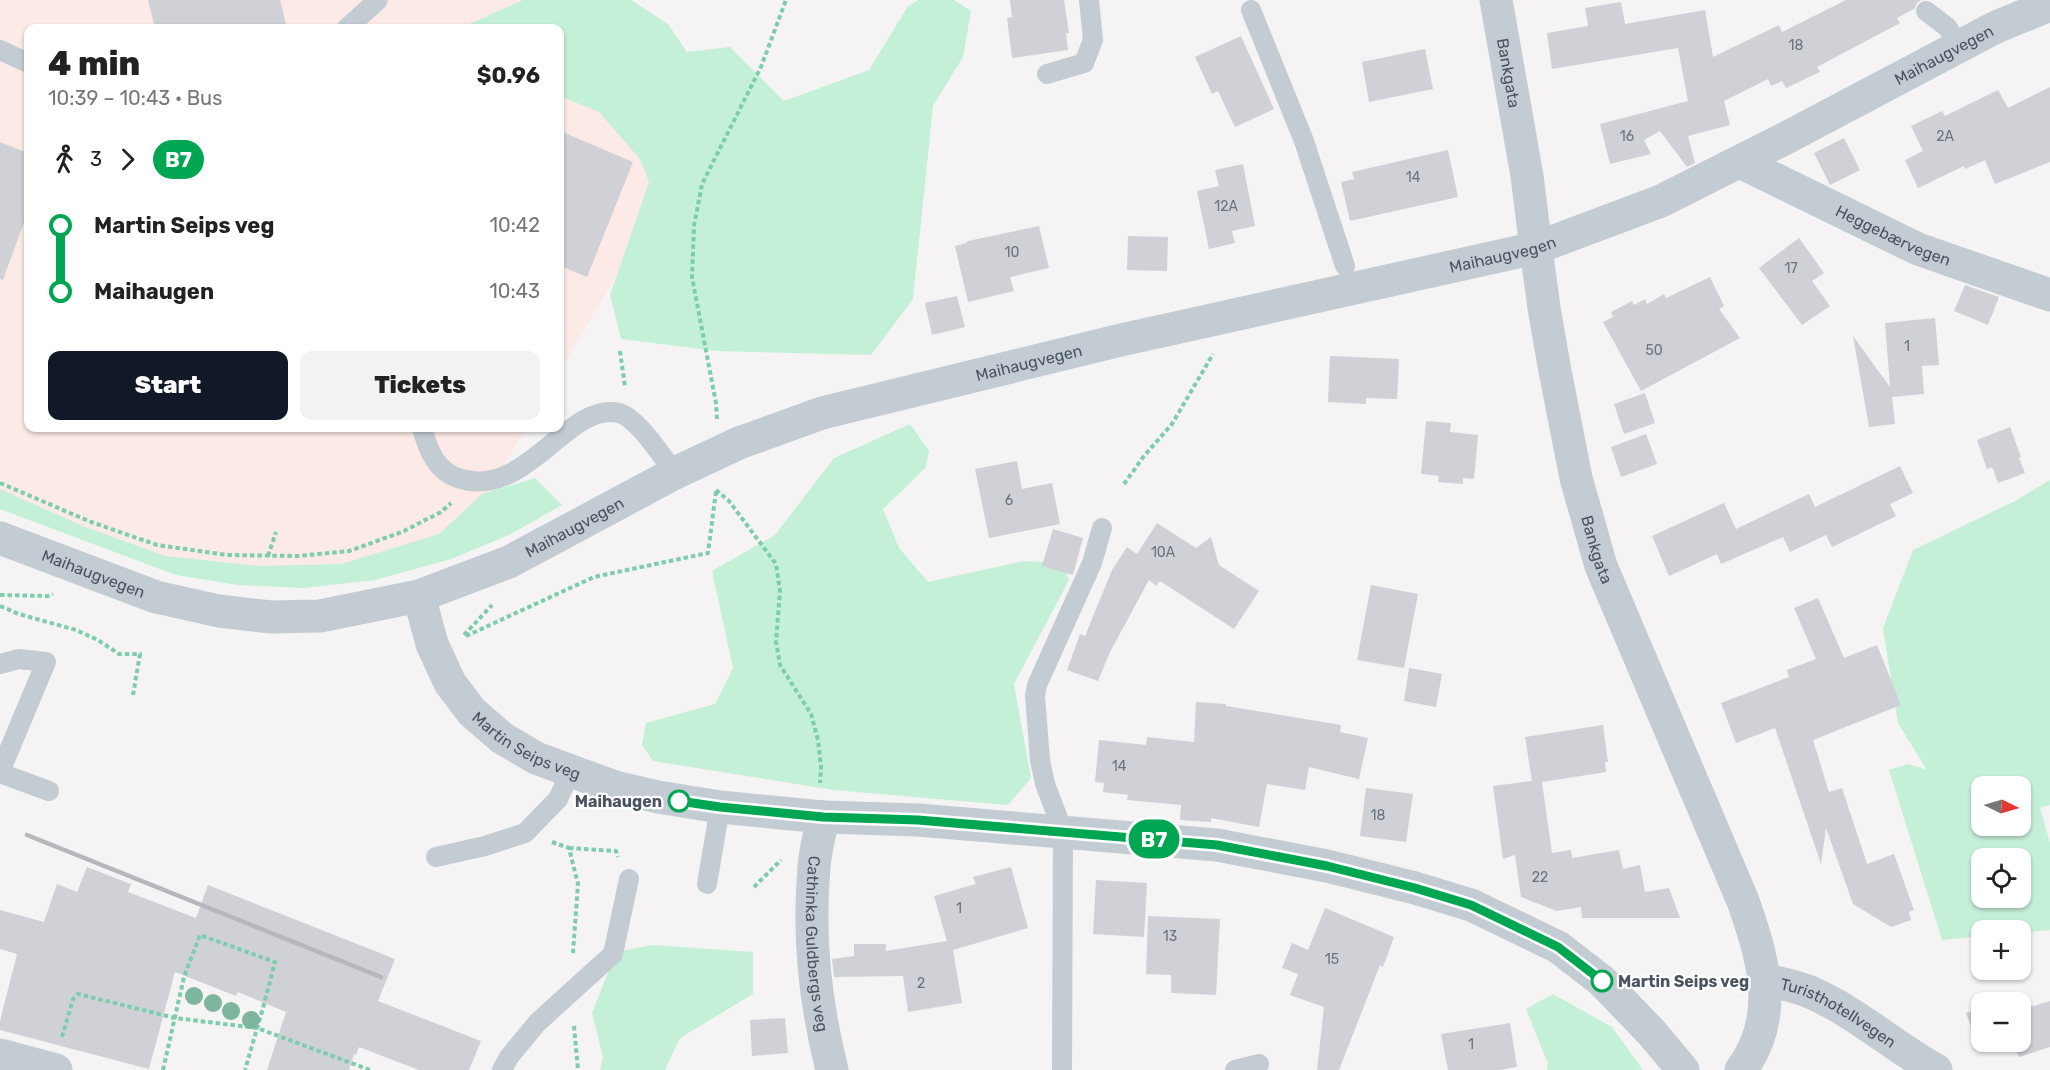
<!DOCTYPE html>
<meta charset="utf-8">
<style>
:root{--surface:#fff;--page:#f2f2f2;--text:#222;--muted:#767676;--accent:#111827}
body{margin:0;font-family:Rubik,sans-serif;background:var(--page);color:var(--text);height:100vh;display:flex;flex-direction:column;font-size:22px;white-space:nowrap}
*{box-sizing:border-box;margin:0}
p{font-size:20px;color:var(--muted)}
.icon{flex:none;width:33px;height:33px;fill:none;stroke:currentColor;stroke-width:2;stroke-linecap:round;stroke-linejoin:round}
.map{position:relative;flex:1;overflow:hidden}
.panel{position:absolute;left:24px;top:24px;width:540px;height:408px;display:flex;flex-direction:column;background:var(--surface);border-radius:12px;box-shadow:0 2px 4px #0004}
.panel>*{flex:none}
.badge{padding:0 12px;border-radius:20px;font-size:21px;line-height:39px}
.needle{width:39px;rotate:95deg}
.tools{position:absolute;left:1971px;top:776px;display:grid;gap:12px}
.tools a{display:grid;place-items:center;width:60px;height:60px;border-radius:12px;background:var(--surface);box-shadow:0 2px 4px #0004;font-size:30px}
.map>.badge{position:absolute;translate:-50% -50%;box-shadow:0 0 0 3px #fff}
.legs{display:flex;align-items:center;gap:9px;height:66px;padding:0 24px;font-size:20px}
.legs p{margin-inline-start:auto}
.head{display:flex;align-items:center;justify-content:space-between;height:102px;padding:0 24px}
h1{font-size:33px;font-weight:800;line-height:45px}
.button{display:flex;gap:12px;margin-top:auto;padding:12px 24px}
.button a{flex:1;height:69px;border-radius:12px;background:var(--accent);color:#fff;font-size:24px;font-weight:800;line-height:69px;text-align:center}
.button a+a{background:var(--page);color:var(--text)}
ul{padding:0 24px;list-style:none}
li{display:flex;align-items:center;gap:21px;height:66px;font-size:22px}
li i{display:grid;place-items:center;width:9px;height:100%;margin:0 8px;background:currentColor}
li i::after{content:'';width:15px;height:15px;margin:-8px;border:4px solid;border-radius:50%;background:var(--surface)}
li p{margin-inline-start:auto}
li:first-child i{background:linear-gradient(#0000 50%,currentColor 0)}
li:last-child i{background:linear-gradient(currentColor 50%,#0000 0)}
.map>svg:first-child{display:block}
.medical{fill:#fbeae6}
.green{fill:#c4f0d8;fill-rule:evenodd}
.building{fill:#cfd1d7}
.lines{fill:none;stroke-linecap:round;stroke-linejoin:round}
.path{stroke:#7ccdab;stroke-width:4;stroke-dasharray:4.5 3;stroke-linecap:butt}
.service{stroke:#c4ccd3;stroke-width:20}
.minor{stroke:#c4ccd3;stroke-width:33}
.tertiary{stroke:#c4ccd3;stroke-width:33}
.rail{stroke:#b5b7bc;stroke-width:4.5}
.tree{fill:#7db59d}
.line-1-casing{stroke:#fff;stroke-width:14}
.line-1{stroke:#00a651;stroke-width:9}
.stop-1-dot{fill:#fff;stroke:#00a651;stroke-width:3}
.labels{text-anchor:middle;stroke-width:4.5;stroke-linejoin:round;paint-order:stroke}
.number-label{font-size:14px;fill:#6b737e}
.street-label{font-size:16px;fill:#4a5460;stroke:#fff}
.stop-label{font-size:16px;font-weight:bold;fill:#4a5460;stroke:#fff;text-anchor:end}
</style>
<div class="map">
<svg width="2050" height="1070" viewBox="0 0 2050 1070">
<rect width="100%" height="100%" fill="#f5f3f3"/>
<!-- medical -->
<path class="medical" d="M 0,0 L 631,0 L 674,178 L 560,371 L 560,28 L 28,28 L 28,428 L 526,428 L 466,527 L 338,573 L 225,574 L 127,551 L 0,497 Z"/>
<!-- green -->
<path class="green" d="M 523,0 L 631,0 L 668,24 L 687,52 L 730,47 L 784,101 L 869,70 L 908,6 L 919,0 L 954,0 L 971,11 L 963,57 L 933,106 L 913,299 L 871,355 L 717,351 L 621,339 L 610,295 L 649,182 L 640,159 L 599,112 L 560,96 L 560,28 L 461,28 Z
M 910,424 L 929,451 L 926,467 L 883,509 L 899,548 L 928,582 L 1024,561 L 1064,563 L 1069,580 L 1014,684 L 1031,778 L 1008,805 L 834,790 L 653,761 L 642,745 L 646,723 L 715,704 L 733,668 L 712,571 L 775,535 L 834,458 Z
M 535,478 L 562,505 L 509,535 L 451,559 L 375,580 L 304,588 L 238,585 L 176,575 L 0,509 L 0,489 L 85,527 L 166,556 L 259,566 L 341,564 L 439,534 L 482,494 Z
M 2050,480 L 2050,805 L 2040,808 L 2050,843 L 2050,930 L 2021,933 L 2020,930 L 1982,930 L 1981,936 L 1942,940 L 1889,770 L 1909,764 L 1927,770 L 1898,723 L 1883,628 L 1913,550 L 2015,501 ZM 1982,786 L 2020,786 L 2020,825 L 1982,825 ZM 1982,858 L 2020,858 L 2020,897 L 1982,897 Z
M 652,945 L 753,952 L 753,994 L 680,1038 L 665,1070 L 600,1070 L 603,1057 L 592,1013 L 616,952 Z
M 1553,994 L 1612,1027 L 1643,1070 L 1547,1070 L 1548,1064 L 1526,1009 Z"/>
<!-- building -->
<path class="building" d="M 148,0 L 280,0 L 287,28 L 155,28 Z
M 1010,0 L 1064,0 L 1069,33 L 1066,33 L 1068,50 L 1012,58 L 1007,18 L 1012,17 Z
M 1846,0 L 1921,0 L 1917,3 L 1914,9 L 1897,18 L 1900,23 L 1817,67 L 1820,72 L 1786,88 L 1782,81 L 1771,86 L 1768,79 L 1724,101 L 1730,125 L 1688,136 L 1695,163 L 1687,167 L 1660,131 L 1644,140 L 1651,154 L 1610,164 L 1600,124 L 1688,101 L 1678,48 L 1552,69 L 1547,33 L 1588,26 L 1585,8 L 1621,2 L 1625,24 L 1705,10 L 1713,57 L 1779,25 L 1782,32 Z
M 1241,36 L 1274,109 L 1235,127 L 1218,91 L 1212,94 L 1195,57 Z
M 1425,49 L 1433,89 L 1369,102 L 1362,62 Z
M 2050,87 L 2050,162 L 1995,184 L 1985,160 L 1965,169 L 1964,166 L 1918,188 L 1905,160 L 1923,151 L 1911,126 L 1942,111 L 1945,116 L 1998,90 L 2008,108 Z
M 560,131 L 633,162 L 587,277 L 560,266 Z
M 1844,138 L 1860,170 L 1830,185 L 1814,153 Z
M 0,142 L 28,153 L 28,211 L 3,280 L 0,279 Z
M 1448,150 L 1458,197 L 1350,221 L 1341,182 L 1354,179 L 1352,172 Z
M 1243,164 L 1255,226 L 1232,231 L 1235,243 L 1209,249 L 1197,191 L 1219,186 L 1215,170 Z
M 1039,226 L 1049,268 L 1010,277 L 1014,291 L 968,302 L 955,246 L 966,243 L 968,241 Z
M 1128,236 L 1168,237 L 1167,271 L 1127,270 Z
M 1799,238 L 1824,273 L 1812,281 L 1830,306 L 1802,325 L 1759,268 Z
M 1710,277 L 1724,306 L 1719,309 L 1740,338 L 1641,391 L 1603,322 L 1613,317 L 1611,312 L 1632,301 L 1634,305 L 1645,299 L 1647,304 L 1664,294 L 1666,298 Z
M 1965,285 L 1999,297 L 1988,325 L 1954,311 Z
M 957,296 L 965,327 L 932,335 L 925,303 Z
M 1935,318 L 1939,365 L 1922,366 L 1924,394 L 1892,397 L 1895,424 L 1869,427 L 1853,336 L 1890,387 L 1885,323 Z
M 1330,356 L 1399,359 L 1397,399 L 1366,398 L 1366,404 L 1328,402 Z
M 1645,393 L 1655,423 L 1624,434 L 1614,404 Z
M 1426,421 L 1451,423 L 1450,432 L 1478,435 L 1474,479 L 1463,478 L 1463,484 L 1438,482 L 1439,476 L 1421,474 Z
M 2010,427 L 2021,457 L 2019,458 L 2025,473 L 1998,483 L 1992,467 L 1987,469 L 1977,440 Z
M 1646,434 L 1657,464 L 1621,477 L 1611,447 Z
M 1017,461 L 1022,489 L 1052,483 L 1060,524 L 989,538 L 975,469 Z
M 1900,466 L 1913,493 L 1890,504 L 1896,516 L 1832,547 L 1826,535 L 1790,552 L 1783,537 L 1721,564 L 1717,554 L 1669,576 L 1652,536 L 1724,503 L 1736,529 L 1809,494 L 1815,507 Z
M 1157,523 L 1196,548 L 1211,537 L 1219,565 L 1259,591 L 1234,629 L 1160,581 L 1156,586 L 1149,580 L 1110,652 L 1098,681 L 1067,670 L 1080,634 L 1085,636 L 1112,570 L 1127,547 L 1137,554 Z
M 1053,529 L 1083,538 L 1073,575 L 1042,566 Z
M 1371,585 L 1418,594 L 1404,668 L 1357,660 Z
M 1818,598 L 1844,658 L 1877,645 L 1901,705 L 1813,740 L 1829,792 L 1842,788 L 1867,864 L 1894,854 L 1914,910 L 1909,912 L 1911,920 L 1891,927 L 1853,904 L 1826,828 L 1821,864 L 1775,728 L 1736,743 L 1721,703 L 1789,677 L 1787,670 L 1816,659 L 1794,608 Z
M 1409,668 L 1442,674 L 1436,707 L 1404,701 Z
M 1196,702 L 1226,704 L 1226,706 L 1341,725 L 1340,732 L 1368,738 L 1359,779 L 1309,767 L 1305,790 L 1267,784 L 1259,827 L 1211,818 L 1211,822 L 1180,820 L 1181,805 L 1127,800 L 1128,795 L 1103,792 L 1104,783 L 1095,782 L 1099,740 L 1146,745 L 1147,737 L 1194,742 Z
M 1603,725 L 1608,762 L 1605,762 L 1606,772 L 1542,782 L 1552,853 L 1571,850 L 1572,858 L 1619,850 L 1623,869 L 1640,865 L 1645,892 L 1669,888 L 1680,918 L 1582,918 L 1581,907 L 1557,911 L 1521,897 L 1515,855 L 1503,859 L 1493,786 L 1532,781 L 1525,737 Z
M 1366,788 L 1413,794 L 1406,842 L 1360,836 Z
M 87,867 L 131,884 L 128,892 L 196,918 L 208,885 L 395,959 L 378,1001 L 481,1041 L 469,1070 L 419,1070 L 359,1047 L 356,1055 L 354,1054 L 349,1070 L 267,1070 L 286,1012 L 238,992 L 236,996 L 175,972 L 149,1069 L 0,1030 L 0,1021 L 17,954 L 0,949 L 0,910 L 44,922 L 57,884 L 77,892 Z
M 1011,867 L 1028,928 L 953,950 L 962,1003 L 908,1012 L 903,976 L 834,977 L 832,959 L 854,956 L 854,944 L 886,944 L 886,951 L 947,941 L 934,896 L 976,884 L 973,877 Z
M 1096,880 L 1147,883 L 1144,937 L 1093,934 Z
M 1325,908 L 1394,937 L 1383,967 L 1380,965 L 1339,1070 L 1317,1070 L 1324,1007 L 1290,995 L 1298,974 L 1282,968 L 1292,943 L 1308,950 Z
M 1148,916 L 1220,919 L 1216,995 L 1171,993 L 1171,975 L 1146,974 Z
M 2050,1001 L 2050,1047 L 2019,1057 L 2013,1041 L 2020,1041 L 2020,1010 Z
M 1982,1007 L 1982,1041 L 1991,1041 L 1978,1046 L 1966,1013 Z
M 785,1018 L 788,1053 L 752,1056 L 750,1020 Z
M 1510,1023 L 1517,1067 L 1499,1070 L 1448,1070 L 1441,1034 Z"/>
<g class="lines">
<!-- path -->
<path class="path" d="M 620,351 L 625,387
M 717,419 L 716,403 L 692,277 L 694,226 L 702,184 L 761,67 L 786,0
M 0,483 L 91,522 L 157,545 L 227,555 L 298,556 L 349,551 L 402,532 L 441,512 L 451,503
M 1124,484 L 1144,456 L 1172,424 L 1213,354
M 716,490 L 729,501 L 776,564 L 780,591 L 776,641 L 780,665 L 811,714 L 818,740 L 821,767 L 820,783
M 268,556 L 276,532
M 0,595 L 48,596 L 53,594
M 0,606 L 19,614 L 76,630 L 98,640 L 119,654 L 140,654 L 133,695
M 464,635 L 492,605
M 466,636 L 594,577 L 708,553 L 716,491
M 552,842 L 569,848 L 578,884 L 573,953
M 569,848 L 616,851 L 618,857
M 754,887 L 781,860
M 574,1026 L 578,1070
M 62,1037 L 73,999 L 78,994 L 175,1018 L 257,1028 L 370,1070
M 163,1070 L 184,977 L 200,935 L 275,962 L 263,1008 L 245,1070"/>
<!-- service -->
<path class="service" d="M 1251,10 L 1304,141 L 1345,266
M 1926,11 L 1947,27 L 1960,46
M 347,28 L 378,0
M 0,50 L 28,63
M 1047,74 L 1084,63 L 1093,40 L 1089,0
M 422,428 C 428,450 436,472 461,479 C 528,498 568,401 619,413 C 638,418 662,457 675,473
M 0,664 L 19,659 L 46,662 L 0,772
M 0,773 L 49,791
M 436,857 L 485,846 L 525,833 L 558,799 L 571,771
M 707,884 L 720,807
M 502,1070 L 509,1057 L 537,1023 L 613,954 L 629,879
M 1062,1070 L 1063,831 L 1045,784 L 1040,760 L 1035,696 L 1037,685 L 1092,563 L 1102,528
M 1235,1070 L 1259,1064"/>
<!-- minor -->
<g class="minor">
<path id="s1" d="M 1496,0 L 1527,176 L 1536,248"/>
<path id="s2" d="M 1740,162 L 1918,249 L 2050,295"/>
<path id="s3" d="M 419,596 L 432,644 L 450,683 L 472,712 L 502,738 L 536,758 L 571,771 L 615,787 L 658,797 L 720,807 L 823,817 L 918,820 L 1217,845 L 1327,866 L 1415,888 L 1471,905 L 1558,947 L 1602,981 L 1652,1033 L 1683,1070"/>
<path id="s4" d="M 823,817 C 820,834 815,851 814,867 C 808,939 815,1001 832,1070"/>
<path id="s5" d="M 1766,980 C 1781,983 1796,986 1810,992 C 1856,1012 1893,1046 1936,1070"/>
<path d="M 0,1055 L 56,1070"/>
</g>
<!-- tertiary -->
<g class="tertiary">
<path id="s6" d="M 1536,248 L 1544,308 L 1555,371 L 1576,478 L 1601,566 L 1743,901 C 1763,958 1781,1017 1741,1070"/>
<path id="s7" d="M 0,538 L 156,597 L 219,611 L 271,617 L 320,616 L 419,596 L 509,562 L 675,473 L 739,443 L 822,413 L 1121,340 L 1536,248 L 1661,201 L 1786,138 L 1996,27 L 2050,5"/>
</g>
<!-- rail -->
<path class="rail" d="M 27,835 L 381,977"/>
</g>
<!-- trees -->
<g class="tree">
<circle cx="194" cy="996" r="9"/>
<circle cx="213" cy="1003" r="9"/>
<circle cx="231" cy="1011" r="9"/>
<circle cx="251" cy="1020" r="9"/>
</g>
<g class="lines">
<defs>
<path id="line-1" d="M 679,801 L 720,807 L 823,817 L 918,820 L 1217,845 L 1327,866 L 1415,888 L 1471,905 L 1558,947 L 1602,981"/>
</defs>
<!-- line-1 casing -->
<use href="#line-1" class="line-1-casing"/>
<!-- line-1 -->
<use href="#line-1" class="line-1"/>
</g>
<!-- markers -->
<g class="stop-1-dot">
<circle cx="679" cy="801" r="10"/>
<circle cx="1602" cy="981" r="10"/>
</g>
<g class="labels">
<!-- number labels -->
<g class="number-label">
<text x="1796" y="50">18</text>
<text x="1627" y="141">16</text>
<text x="1945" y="141">2A</text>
<text x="1413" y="182">14</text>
<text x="1226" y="211">12A</text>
<text x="1012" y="257">10</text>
<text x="1791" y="273">17</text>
<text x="1907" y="351">1</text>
<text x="1654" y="355">50</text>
<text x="1009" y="505">6</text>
<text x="1163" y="557">10A</text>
<text x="1119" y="771">14</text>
<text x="1378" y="820">18</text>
<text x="1540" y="882">22</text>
<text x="959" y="913">1</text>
<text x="1170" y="941">13</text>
<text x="1332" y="964">15</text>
<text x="921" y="988">2</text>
<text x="1471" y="1049">1</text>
</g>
<!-- street labels -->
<g class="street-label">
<text dy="6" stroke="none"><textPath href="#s7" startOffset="2062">Maihaugvegen</textPath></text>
<text dy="6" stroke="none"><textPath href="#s1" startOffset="74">Bankgata</textPath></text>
<text dy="6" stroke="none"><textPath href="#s2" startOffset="170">Heggebærvegen</textPath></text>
<text dy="6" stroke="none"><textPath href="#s7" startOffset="1576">Maihaugvegen</textPath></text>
<text dy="6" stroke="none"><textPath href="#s7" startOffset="1090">Maihaugvegen</textPath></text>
<text dy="6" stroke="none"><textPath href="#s7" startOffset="604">Maihaugvegen</textPath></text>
<text dy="6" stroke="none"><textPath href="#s6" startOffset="308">Bankgata</textPath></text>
<text dy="6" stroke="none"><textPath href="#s7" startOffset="100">Maihaugvegen</textPath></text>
<text dy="6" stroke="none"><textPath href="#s3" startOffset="194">Martin Seips veg</textPath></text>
<text dy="6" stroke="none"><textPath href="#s4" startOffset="128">Cathinka Guldbergs veg</textPath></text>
<text dy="6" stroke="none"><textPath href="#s5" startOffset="80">Turisthotellvegen</textPath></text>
</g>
<!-- stop labels -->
<g class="stop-label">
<text x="662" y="807">Maihaugen</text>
<text x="1618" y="987" text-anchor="start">Martin Seips veg</text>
</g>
</g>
</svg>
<div class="tools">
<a><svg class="needle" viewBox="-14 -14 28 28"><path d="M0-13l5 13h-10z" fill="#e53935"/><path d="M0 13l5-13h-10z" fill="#767676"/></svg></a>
<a><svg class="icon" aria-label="locate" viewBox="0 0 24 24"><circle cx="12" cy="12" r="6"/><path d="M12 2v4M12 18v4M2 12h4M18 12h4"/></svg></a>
<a>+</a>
<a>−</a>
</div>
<b class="badge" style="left:1154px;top:839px;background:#00a651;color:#fff">B7</b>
<section class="panel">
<div class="head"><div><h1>4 min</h1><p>10:39 – 10:43 · Bus</p></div><b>$0.96</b></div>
<div class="legs"><svg class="icon" aria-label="walk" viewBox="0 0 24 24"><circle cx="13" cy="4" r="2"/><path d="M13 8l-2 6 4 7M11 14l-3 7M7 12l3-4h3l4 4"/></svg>3<svg class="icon" aria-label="forward" viewBox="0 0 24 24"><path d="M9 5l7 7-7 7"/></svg><b class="badge" style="background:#00a651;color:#fff">B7</b></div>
<ul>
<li><i style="color:#00a651"></i><b>Martin Seips veg</b><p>10:42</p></li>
<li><i style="color:#00a651"></i><b>Maihaugen</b><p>10:43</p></li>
</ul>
<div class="button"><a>Start</a><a>Tickets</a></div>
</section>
</div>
